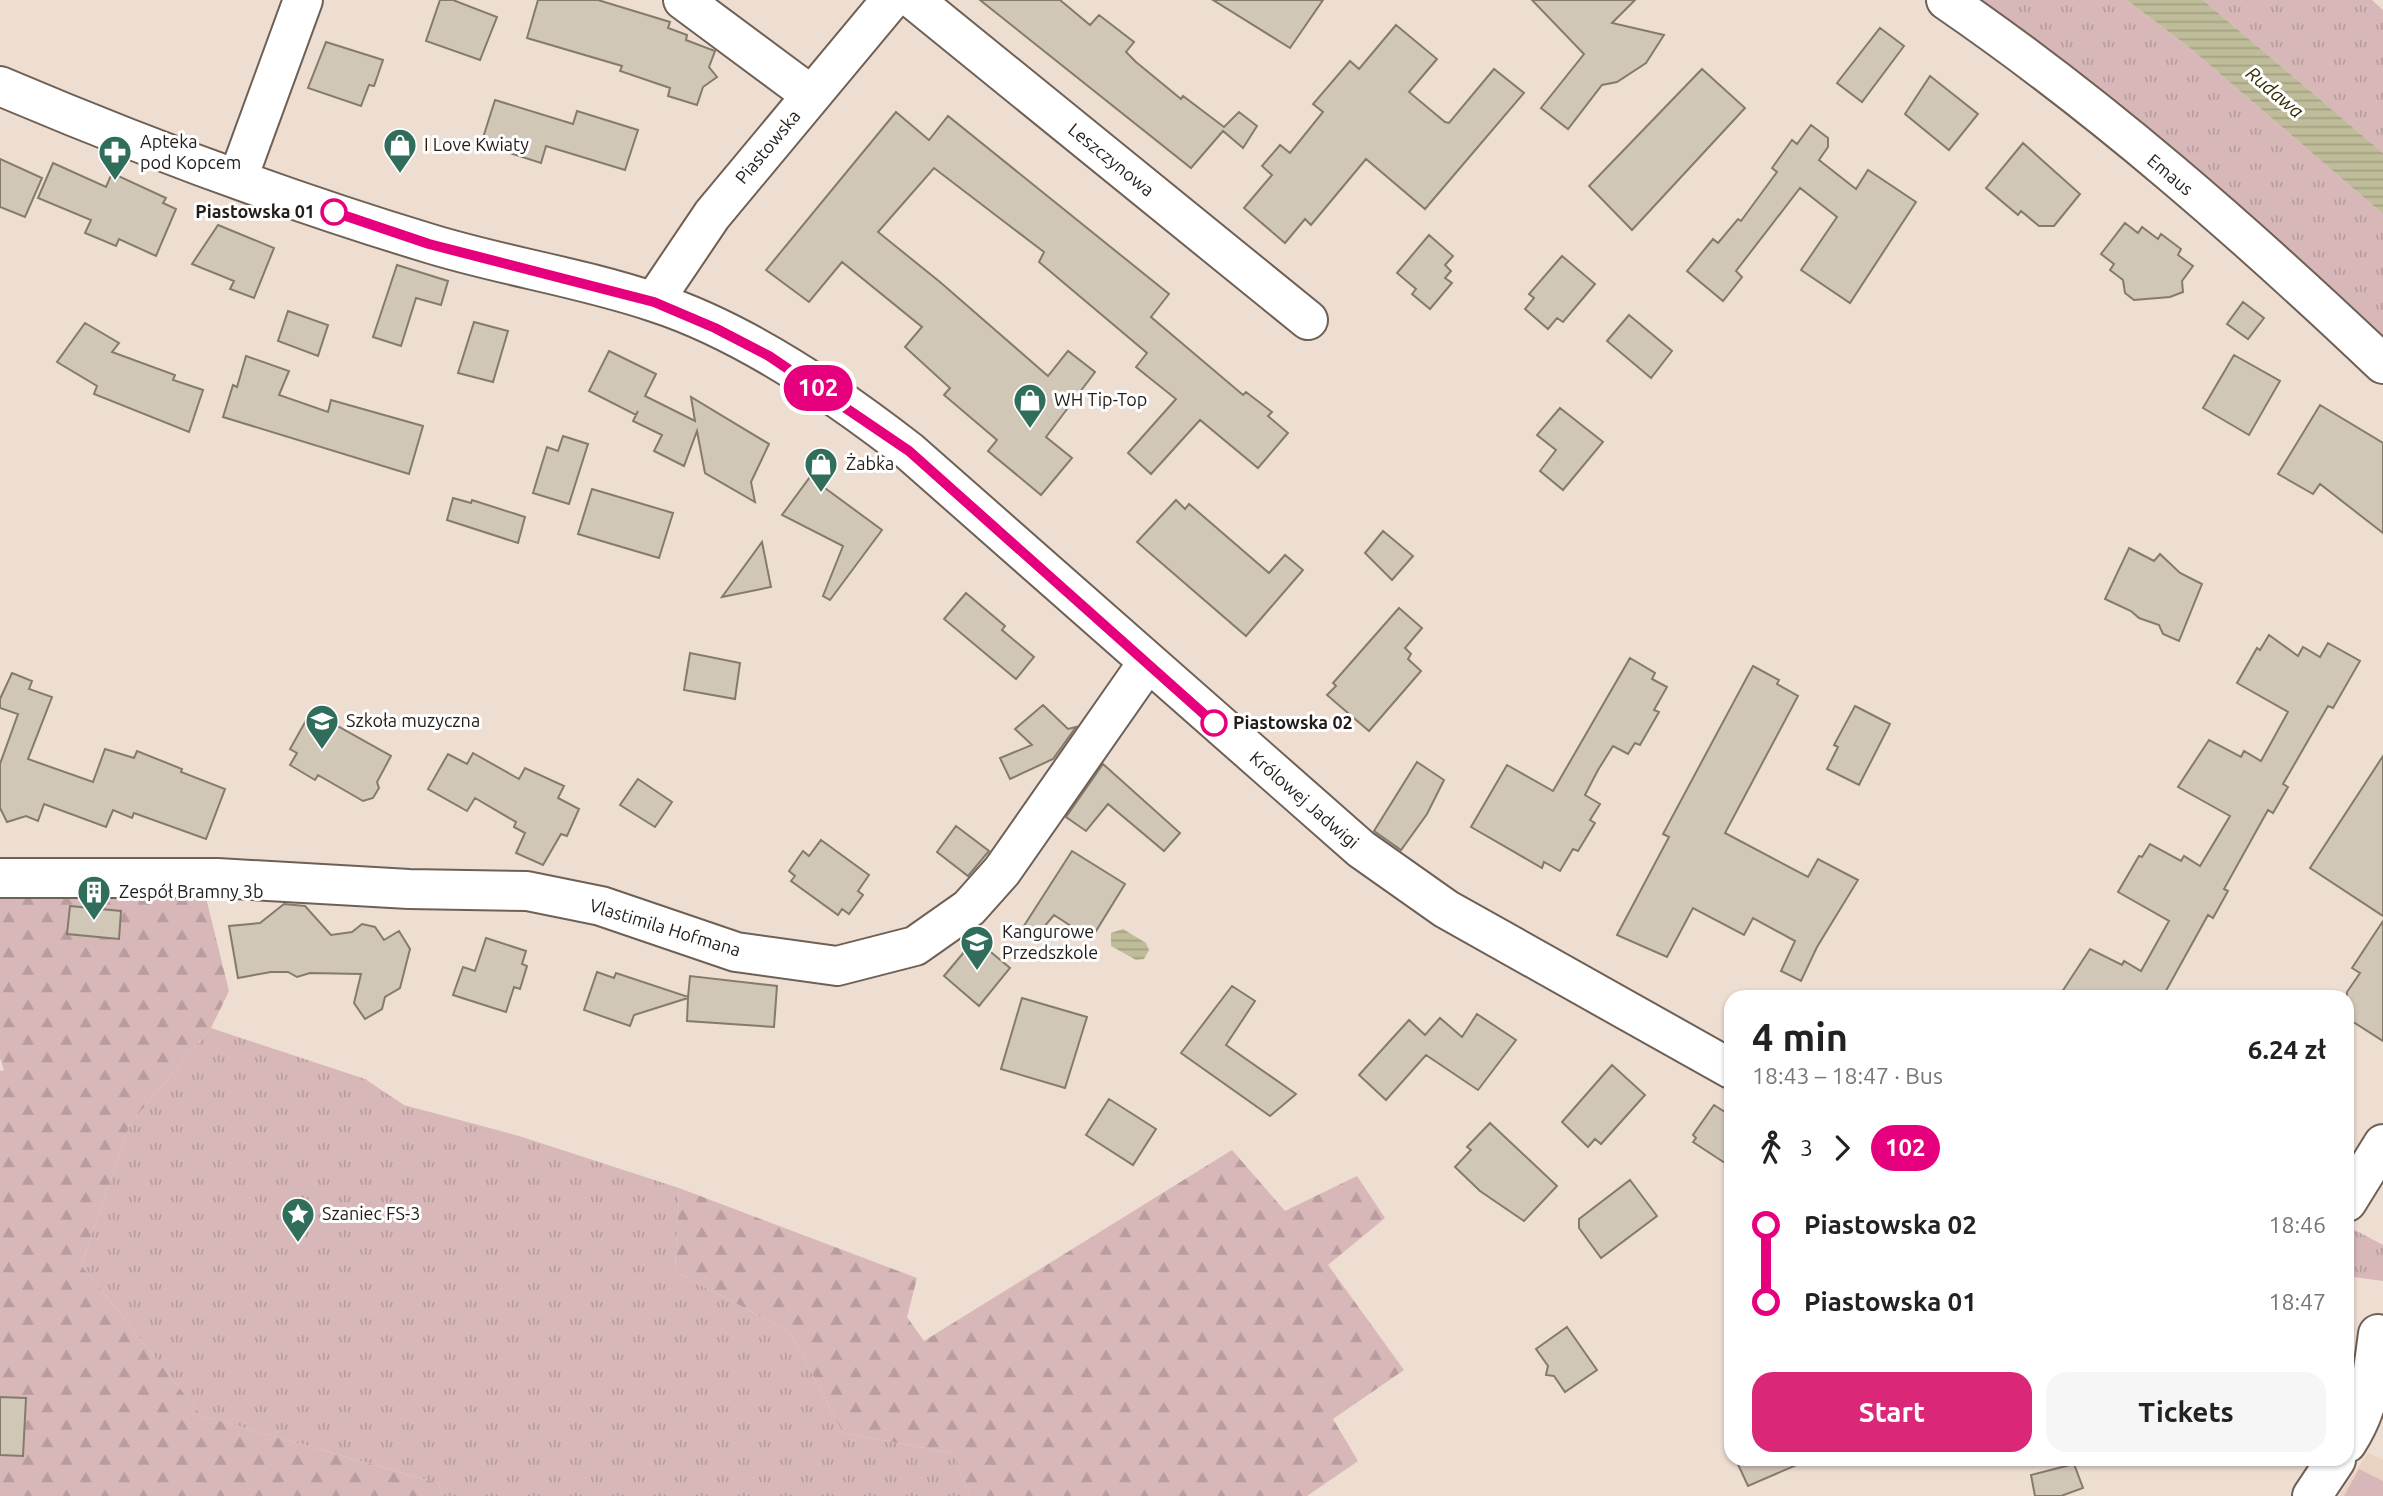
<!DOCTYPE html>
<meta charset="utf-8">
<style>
:root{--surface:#fff;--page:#f6f6f6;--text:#222;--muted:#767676;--accent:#db2777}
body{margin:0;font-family:Ubuntu,sans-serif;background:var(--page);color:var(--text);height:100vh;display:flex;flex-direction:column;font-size:26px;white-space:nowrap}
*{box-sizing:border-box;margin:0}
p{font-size:23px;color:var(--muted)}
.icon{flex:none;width:38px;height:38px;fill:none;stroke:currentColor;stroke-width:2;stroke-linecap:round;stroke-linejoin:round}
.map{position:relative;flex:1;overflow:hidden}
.drawer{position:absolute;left:1724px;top:990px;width:630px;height:476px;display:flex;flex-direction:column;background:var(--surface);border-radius:21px;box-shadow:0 2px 5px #0004}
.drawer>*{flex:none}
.badge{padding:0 14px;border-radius:23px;font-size:24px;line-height:46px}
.map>.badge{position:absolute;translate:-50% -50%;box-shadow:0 0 0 4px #fff}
.legs{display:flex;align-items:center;gap:10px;height:77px;padding:0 28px;font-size:23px}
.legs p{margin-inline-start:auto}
.summary{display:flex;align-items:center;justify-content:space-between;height:119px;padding:0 28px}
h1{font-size:38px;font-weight:600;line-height:52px}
.action{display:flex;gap:14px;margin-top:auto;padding:14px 28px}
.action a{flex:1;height:80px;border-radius:21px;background:var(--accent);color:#fff;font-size:28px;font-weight:600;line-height:80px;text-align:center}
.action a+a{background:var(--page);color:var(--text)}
ul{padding:0 28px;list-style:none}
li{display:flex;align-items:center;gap:24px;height:77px;font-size:26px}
li i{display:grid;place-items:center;width:10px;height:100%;margin:0 9px;background:currentColor}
li i::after{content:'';width:18px;height:18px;margin:-9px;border:5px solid;border-radius:50%;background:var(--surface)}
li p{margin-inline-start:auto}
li:first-child i{background:linear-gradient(#0000 50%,currentColor 0)}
li:last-child i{background:linear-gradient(currentColor 50%,#0000 0)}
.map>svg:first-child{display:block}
.built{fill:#e9d2c1}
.grass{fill:url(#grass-tufts)}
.forest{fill:url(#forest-firs)}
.pitch{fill:#d8b7b9}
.water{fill:url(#water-rules)}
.building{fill:#d1c7b7;stroke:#847b6d;stroke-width:2}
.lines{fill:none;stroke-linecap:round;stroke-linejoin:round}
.minor-casing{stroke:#6e6055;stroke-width:42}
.minor{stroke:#fff;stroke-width:38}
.line-1-casing{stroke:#fff;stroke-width:16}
.line-1{stroke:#e6007e;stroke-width:10}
.stop-1-dot{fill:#fff;stroke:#e6007e;stroke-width:3.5}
.labels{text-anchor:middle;stroke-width:6;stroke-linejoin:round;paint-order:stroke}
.poi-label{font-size:18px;fill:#231d19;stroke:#fff;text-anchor:start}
.street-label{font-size:18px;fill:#231d19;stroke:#fff}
.stop-label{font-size:18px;font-weight:bold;fill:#231d19;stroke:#fff;text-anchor:end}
.water-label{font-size:19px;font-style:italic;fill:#332e02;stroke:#fff}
</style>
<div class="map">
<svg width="2383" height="1496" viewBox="0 0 2383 1496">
<defs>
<pattern id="grass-tufts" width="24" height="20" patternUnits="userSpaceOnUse" patternTransform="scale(1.75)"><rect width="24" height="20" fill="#d8b7b9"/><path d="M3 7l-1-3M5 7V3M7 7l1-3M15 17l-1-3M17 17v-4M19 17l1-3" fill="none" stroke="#b99d9e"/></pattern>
<pattern id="forest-firs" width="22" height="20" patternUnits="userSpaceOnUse" patternTransform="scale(1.75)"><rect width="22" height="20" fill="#d8b7b9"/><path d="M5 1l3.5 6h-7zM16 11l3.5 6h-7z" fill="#b99d9e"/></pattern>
<pattern id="water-rules" width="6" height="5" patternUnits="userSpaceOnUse" patternTransform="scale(1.75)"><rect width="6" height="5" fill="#bfbc9a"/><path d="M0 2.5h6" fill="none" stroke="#a4a184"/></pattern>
</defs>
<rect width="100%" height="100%" fill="#eeddd1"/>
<!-- built -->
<path class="built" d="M 2368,1453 L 2383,1460 L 2383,1496 L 2339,1496 Z"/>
<!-- grass -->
<path class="grass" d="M 1962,0 L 2127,0 L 2190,48 L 2383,214 L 2383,346 Z
M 2203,0 L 2372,0 L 2383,10 L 2383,153 Z
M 211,1028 L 365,1079 L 404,1105 L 519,1136 L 679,1188 L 675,1271 L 791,1333 L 843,1433 L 952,1453 L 970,1496 L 443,1496 L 438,1483 L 202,1416 L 81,1265 L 130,1124 Z
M 2353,1229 L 2383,1245 L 2383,1281 L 2347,1276 L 2347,1240 Z"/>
<!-- forest -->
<path class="forest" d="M 205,894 L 229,991 L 211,1028 L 130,1124 L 81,1265 L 202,1416 L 438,1483 L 443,1496 L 0,1496 L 0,1071 L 4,1070 L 0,1058 L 0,899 Z
M 1232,1150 L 1285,1211 L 1357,1176 L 1385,1218 L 1328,1265 L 1404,1370 L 1333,1419 L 1358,1461 L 1307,1496 L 970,1496 L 952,1453 L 843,1433 L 791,1333 L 675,1271 L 679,1188 L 917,1278 L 907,1317 L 924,1341 Z"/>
<!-- pitch -->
<path class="pitch" d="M 2359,1469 L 2383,1481 L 2383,1496 L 2344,1496 Z"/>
<!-- water -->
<path class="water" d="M 2127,0 L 2203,0 L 2383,153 L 2383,214 L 2190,48 Z
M 1123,929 L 1146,943 L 1149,950 L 1144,959 L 1136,960 L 1111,946 L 1111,933 Z"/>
<!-- building -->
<path class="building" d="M 440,0 L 453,0 L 497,17 L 480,60 L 426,41 Z
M 538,0 L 598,0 L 670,22 L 668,28 L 687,35 L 686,40 L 715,51 L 709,67 L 717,77 L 703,87 L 697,105 L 668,96 L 670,88 L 620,71 L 622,66 L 527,38 Z
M 980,0 L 1060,0 L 1090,25 L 1099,15 L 1134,42 L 1126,52 L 1136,62 L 1181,99 L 1183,96 L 1224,127 L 1239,112 L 1257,126 L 1243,148 L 1223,131 L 1191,168 Z
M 1213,0 L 1323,0 L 1290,48 Z
M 1532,0 L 1635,0 L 1612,23 L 1664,35 L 1646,63 L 1617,82 L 1602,85 L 1568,129 L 1541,108 L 1584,54 Z
M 1396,25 L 1437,59 L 1409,92 L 1445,122 L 1449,123 L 1494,69 L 1524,93 L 1425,209 L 1366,159 L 1311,225 L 1305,219 L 1285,243 L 1244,208 L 1272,175 L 1262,166 L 1280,145 L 1290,153 L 1323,112 L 1313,104 L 1350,61 L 1359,69 Z
M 1880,28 L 1904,46 L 1862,102 L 1837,83 Z
M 326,42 L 383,60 L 374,86 L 369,85 L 361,106 L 308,88 Z
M 1702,69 L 1745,108 L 1632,230 L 1589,186 Z
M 1930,76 L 1978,114 L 1949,150 L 1905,114 Z
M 495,100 L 573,124 L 577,111 L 638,130 L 625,170 L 546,146 L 541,163 L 481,144 Z
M 896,112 L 929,140 L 948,116 L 1169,294 L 1151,317 L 1243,395 L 1246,392 L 1272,412 L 1268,416 L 1288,433 L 1258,468 L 1200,420 L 1151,474 L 1128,453 L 1176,399 L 1136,367 L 1147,353 L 1039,262 L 1044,252 L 934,168 L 878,232 L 940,282 L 1048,376 L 1068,351 L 1095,372 L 1046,437 L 1072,458 L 1041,495 L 988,451 L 997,440 L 944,395 L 950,388 L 905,347 L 922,327 L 842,262 L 809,302 L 766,270 Z
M 1811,125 L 1828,138 L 1828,147 L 1819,160 L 1856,189 L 1868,170 L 1916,202 L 1850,303 L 1801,270 L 1837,217 L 1800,188 L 1736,271 L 1742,277 L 1723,301 L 1687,271 L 1713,239 L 1718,243 L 1738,219 L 1741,221 L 1777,172 L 1772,168 L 1792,140 L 1797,144 Z
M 2023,143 L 2080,194 L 2054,226 L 2039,226 L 2021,211 L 2018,215 L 1986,188 Z
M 0,159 L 42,178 L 25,217 L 0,207 Z
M 53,163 L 106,187 L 112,173 L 166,198 L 163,203 L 176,209 L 156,256 L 119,239 L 116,246 L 85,233 L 91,220 L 38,198 Z
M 2125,223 L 2138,233 L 2142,227 L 2158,239 L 2161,234 L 2181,249 L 2178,255 L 2193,266 L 2182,281 L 2183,292 L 2170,297 L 2134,300 L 2125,293 L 2123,280 L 2110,270 L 2114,264 L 2101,254 Z
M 218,225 L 274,248 L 254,298 L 230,289 L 234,281 L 192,264 Z
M 1429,235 L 1453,256 L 1445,265 L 1451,271 L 1445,278 L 1452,283 L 1430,309 L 1412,294 L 1416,289 L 1397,273 Z
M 1562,256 L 1595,284 L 1563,322 L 1557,318 L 1548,329 L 1525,309 L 1534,298 L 1529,294 Z
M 397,265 L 448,281 L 441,305 L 416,298 L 401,346 L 373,337 Z
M 2243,302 L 2264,318 L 2248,339 L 2227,324 Z
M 288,311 L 328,325 L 318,356 L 278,341 Z
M 1629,315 L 1672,351 L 1651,378 L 1607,341 Z
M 474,322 L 508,331 L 493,382 L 458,373 Z
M 85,323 L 119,343 L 112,352 L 175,375 L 173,380 L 203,390 L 189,432 L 94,394 L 97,386 L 57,362 Z
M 609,351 L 656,374 L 645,396 L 695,421 L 691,397 L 769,444 L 751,482 L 755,502 L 705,473 L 697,431 L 684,466 L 654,451 L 662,435 L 633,421 L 638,411 L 636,415 L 589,391 Z
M 2234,355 L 2280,381 L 2249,435 L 2203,408 Z
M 246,356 L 289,371 L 279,395 L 328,412 L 331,400 L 423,426 L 409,474 L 223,417 L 233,385 L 237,387 Z
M 2320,405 L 2383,443 L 2383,533 L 2320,484 L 2313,494 L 2278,474 Z
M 1560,408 L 1603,442 L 1563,490 L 1540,471 L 1556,450 L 1537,435 Z
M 563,436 L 588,444 L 569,504 L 533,493 L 547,447 L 558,451 Z
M 810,477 L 882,530 L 830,600 L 823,596 L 843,546 L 782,515 Z
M 592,489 L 673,513 L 659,558 L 578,534 Z
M 453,498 L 471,503 L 472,500 L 525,517 L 518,543 L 447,520 Z
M 1176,500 L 1185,509 L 1189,504 L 1269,573 L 1285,555 L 1303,570 L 1246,636 L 1137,542 Z
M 1383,531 L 1413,556 L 1392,580 L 1365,553 Z
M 762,542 L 771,587 L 722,597 Z
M 2129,548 L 2154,561 L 2160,554 L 2180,573 L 2202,584 L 2179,641 L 2163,634 L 2159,625 L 2139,618 L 2131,611 L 2105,599 Z
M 966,593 L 1005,626 L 1002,630 L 1034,657 L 1016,679 L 944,619 Z
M 1399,608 L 1422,628 L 1405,648 L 1411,654 L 1408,659 L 1421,671 L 1369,731 L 1327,695 L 1336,686 L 1333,683 Z
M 2269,635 L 2298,656 L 2303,647 L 2320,657 L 2328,643 L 2360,661 L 2333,708 L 2328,706 L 2283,784 L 2288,787 L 2273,813 L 2268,810 L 2224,889 L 2228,891 L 2213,918 L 2208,915 L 2162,998 L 2058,998 L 2090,949 L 2122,965 L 2124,961 L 2141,971 L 2169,921 L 2118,892 L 2139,856 L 2142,857 L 2150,844 L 2181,861 L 2184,856 L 2200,866 L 2230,816 L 2178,787 L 2209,740 L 2241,757 L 2244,751 L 2261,761 L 2288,712 L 2237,683 L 2257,648 L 2260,650 Z
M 690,653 L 740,663 L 735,699 L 684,690 Z
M 1630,658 L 1655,673 L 1652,679 L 1667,687 L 1654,710 L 1659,712 L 1640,745 L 1635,743 L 1628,754 L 1613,746 L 1598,770 L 1585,795 L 1600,804 L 1590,820 L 1595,823 L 1578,851 L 1573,849 L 1560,871 L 1544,862 L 1542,868 L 1471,827 L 1507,765 L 1553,791 Z
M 1753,666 L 1779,680 L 1777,684 L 1798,696 L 1725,833 L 1808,877 L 1818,859 L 1858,880 L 1817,947 L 1801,981 L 1781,971 L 1795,941 L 1753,918 L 1744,935 L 1693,908 L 1667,957 L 1617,935 L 1669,837 L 1663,834 Z
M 12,673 L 32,681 L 29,689 L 52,697 L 28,759 L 93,782 L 105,749 L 134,758 L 137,751 L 182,769 L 181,772 L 225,789 L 206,839 L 134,813 L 132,818 L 113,810 L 106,827 L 44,804 L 38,821 L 26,816 L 7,822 L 0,808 L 0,764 L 18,714 L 0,708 L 0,699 Z
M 1043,705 L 1068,729 L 1076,727 L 1053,759 L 1010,779 L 1000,758 L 1032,745 L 1015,729 Z
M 1855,706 L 1890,724 L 1859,785 L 1827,769 L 1838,747 L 1834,745 Z
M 308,717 L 320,724 L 323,718 L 391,756 L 377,782 L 379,788 L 373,798 L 363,801 L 318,775 L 315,780 L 290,765 L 297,753 L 290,749 Z
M 473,753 L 519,779 L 525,768 L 564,786 L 558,798 L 579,809 L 567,836 L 561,834 L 543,865 L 516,853 L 525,833 L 514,827 L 516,822 L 475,798 L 467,811 L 428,789 L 448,754 L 467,764 Z
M 2383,756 L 2383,916 L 2310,868 Z
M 1417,762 L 1444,780 L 1427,814 L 1401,850 L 1374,831 Z
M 1103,764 L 1180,833 L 1164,851 L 1108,804 L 1086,831 L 1066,817 Z
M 638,779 L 672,802 L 655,827 L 620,805 Z
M 956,826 L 989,851 L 968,876 L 937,852 Z
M 821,840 L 869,875 L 858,891 L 863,895 L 849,914 L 842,909 L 838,915 L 791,881 L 795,876 L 789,871 L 803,851 L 809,856 Z
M 1072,851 L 1125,884 L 1091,939 L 1054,915 L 1032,941 L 1020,932 Z
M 284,904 L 305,906 L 331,935 L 352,932 L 362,924 L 375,927 L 384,940 L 399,931 L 410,949 L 400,988 L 385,997 L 382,1009 L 365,1019 L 354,1003 L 361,974 L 310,973 L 297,977 L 288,972 L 271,972 L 238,978 L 229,926 L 260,923 Z
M 70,906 L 121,911 L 119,939 L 67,934 Z
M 2383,921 L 2383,1041 L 2347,1018 L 2347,992 L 2360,973 L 2352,968 Z
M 486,938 L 526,951 L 522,964 L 527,966 L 520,989 L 514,987 L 506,1012 L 453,995 L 463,967 L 475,971 Z
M 975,939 L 1010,968 L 979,1006 L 944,976 Z
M 597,972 L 614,978 L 616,973 L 688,997 L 690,976 L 777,986 L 774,1027 L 687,1021 L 688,998 L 634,1015 L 630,1026 L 584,1010 Z
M 1232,986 L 1255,1001 L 1226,1045 L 1296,1094 L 1270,1116 L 1181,1053 Z
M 1022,998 L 1087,1017 L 1065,1088 L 1001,1069 Z
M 1477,1014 L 1516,1040 L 1478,1090 L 1426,1055 L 1386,1100 L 1359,1075 L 1409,1020 L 1425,1035 L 1440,1018 L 1462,1037 Z
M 1612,1065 L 1645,1095 L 1601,1144 L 1595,1139 L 1588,1147 L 1562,1122 Z
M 1109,1099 L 1156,1129 L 1133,1165 L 1086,1135 Z
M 1714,1105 L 1731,1116 L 1731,1167 L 1693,1142 L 1696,1138 L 1693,1135 Z
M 1490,1123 L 1557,1186 L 1524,1221 L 1480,1191 L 1455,1167 L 1471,1150 L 1467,1147 Z
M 1630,1180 L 1657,1216 L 1601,1258 L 1579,1228 L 1579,1219 Z
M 1567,1327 L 1597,1370 L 1565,1392 L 1554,1376 L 1546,1375 L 1548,1366 L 1536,1349 Z
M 0,1397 L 26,1398 L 23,1456 L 0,1455 Z
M 1736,1460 L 1808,1460 L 1748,1486 Z
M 2074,1464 L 2083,1488 L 2061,1496 L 2035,1496 L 2031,1475 Z"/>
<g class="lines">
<defs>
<path id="minor" d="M 683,0 L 811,95
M 914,0 L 1308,320
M 1946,0 C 2102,107 2246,234 2383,364
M 0,86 C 139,145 283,199 428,243 C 502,266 580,277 654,302 C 741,330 837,395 909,451 L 1361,849 L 1446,909 L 1731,1069
M 238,178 L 303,0
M 654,301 L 712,215 L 891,0
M 0,878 L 217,878 L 409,889 L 527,891 L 601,906 L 736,952 L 837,966 L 915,946 L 969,908 L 1002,871 L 1148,662
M 2347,1202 L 2383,1144
M 2347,1443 C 2371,1406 2372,1376 2378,1334
M 2312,1496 L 2336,1460"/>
</defs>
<!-- minor casing -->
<use href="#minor" class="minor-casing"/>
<!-- minor -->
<use href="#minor" class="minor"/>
</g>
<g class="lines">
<defs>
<path id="line-1" d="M 334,212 L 429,244 L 654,302 L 715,328 L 769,356 L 909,451 L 1214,723"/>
</defs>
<!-- line-1 casing -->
<use href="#line-1" class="line-1-casing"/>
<!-- line-1 -->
<use href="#line-1" class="line-1"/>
</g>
<!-- icons -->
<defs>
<symbol id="shop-pin" viewBox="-11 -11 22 30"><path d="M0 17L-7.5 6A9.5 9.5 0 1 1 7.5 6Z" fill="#306d5a" stroke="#fff"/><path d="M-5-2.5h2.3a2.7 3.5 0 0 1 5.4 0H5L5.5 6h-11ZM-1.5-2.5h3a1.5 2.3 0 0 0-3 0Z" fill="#fff"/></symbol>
<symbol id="pharmacy-pin" viewBox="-11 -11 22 30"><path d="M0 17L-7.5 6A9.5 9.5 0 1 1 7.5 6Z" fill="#306d5a" stroke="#fff"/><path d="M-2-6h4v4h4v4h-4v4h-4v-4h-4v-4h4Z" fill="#fff"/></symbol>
<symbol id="school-pin" viewBox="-11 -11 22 30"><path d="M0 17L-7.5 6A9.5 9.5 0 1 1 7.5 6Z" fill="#306d5a" stroke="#fff"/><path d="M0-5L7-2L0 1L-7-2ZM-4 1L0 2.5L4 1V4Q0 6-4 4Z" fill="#fff"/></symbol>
<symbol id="building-pin" viewBox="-11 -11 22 30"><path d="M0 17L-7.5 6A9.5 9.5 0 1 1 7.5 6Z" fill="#306d5a" stroke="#fff"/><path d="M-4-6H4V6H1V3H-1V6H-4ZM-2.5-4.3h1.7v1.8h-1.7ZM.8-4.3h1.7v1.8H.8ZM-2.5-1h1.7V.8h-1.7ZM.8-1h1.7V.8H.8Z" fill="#fff"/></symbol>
<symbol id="sight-pin" viewBox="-11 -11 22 30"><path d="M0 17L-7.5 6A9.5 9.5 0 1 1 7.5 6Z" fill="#306d5a" stroke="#fff"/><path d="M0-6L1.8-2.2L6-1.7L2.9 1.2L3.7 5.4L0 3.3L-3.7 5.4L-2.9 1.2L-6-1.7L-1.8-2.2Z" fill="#fff"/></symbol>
</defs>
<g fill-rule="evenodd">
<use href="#shop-pin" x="381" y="126" width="38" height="52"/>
<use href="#pharmacy-pin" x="96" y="133" width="38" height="52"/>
<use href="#shop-pin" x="1011" y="381" width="38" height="52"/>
<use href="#shop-pin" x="802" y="445" width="38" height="52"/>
<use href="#school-pin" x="303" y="702" width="38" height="52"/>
<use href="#building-pin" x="75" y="873" width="38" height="52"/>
<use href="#school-pin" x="958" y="923" width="38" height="52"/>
<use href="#sight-pin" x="279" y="1195" width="38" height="52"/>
</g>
<!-- markers -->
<g class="stop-1-dot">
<circle cx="334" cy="212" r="12"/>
<circle cx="1214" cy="723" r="12"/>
</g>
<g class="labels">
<!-- poi labels -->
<g class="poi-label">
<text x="140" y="148">Apteka<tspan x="140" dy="21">pod Kopcem</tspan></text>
<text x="424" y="151">I Love Kwiaty</text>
<text x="1054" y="406">WH Tip-Top</text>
<text x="846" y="470">Żabka</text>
<text x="346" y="727">Szkoła muzyczna</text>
<text x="119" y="898">Zespół Bramny 3b</text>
<text x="1002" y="938">Kangurowe<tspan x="1002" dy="21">Przedszkole</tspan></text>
<text x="322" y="1220">Szaniec FS-3</text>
</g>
<!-- street labels -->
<g class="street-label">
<text transform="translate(768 147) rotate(-50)" y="6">Piastowska</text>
<text transform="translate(1111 160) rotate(39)" y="6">Leszczynowa</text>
<text transform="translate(2170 175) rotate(40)" y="6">Emaus</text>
<text transform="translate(1304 800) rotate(41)" y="6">Królowej Jadwigi</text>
<text transform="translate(665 928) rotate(17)" y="6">Vlastimila Hofmana</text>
</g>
<!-- stop labels -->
<g class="stop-label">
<text x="315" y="218">Piastowska 01</text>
<text x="1233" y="729" text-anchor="start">Piastowska 02</text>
</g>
<!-- water labels -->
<g class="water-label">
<text transform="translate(2275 92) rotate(40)" y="7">Rudawa</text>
</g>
</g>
</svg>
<b class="badge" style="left:818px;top:388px;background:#e6007e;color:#fff">102</b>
<section class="drawer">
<div class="summary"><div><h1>4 min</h1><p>18:43 – 18:47 · Bus</p></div><b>6.24 zł</b></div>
<div class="legs"><svg class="icon" aria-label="walk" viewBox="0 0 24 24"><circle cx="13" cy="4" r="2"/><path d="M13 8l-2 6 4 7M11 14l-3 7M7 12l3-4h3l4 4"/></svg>3<svg class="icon" aria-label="forward" viewBox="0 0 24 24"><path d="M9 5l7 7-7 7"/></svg><b class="badge" style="background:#e6007e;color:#fff">102</b></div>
<ul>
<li><i style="color:#e6007e"></i><b>Piastowska 02</b><p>18:46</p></li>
<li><i style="color:#e6007e"></i><b>Piastowska 01</b><p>18:47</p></li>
</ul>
<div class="action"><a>Start</a><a>Tickets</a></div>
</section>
</div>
